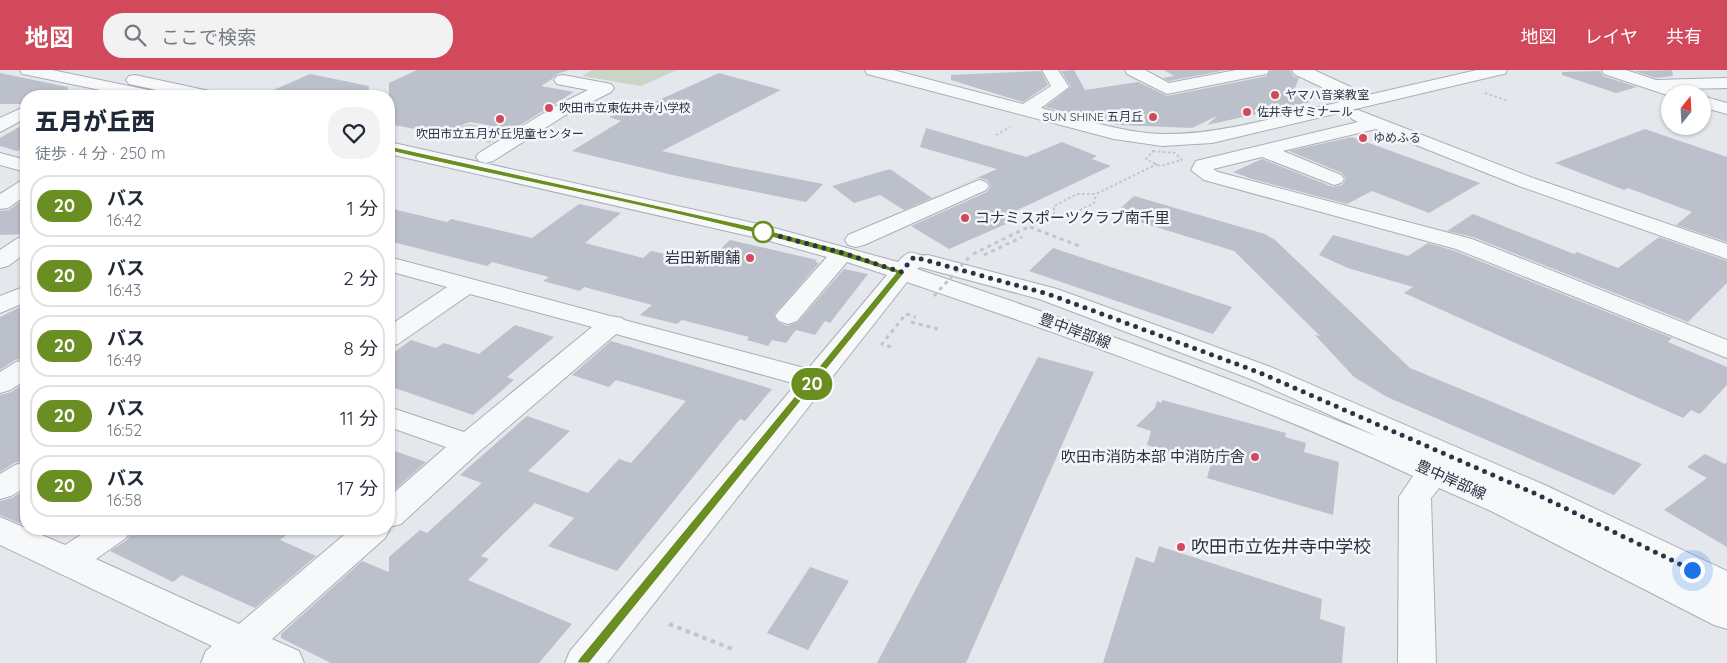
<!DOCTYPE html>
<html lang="ja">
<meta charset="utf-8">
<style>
:root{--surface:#fff;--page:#f2f2f3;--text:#1f2937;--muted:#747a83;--line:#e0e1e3;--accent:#d1495b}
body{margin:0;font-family:Quicksand,"Noto Sans JP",sans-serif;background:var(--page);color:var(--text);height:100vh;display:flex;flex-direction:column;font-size:19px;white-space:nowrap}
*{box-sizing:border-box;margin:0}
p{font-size:16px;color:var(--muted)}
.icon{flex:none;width:28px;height:28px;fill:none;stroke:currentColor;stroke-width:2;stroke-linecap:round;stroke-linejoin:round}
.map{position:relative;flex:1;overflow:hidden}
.sheet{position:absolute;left:20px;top:20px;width:375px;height:445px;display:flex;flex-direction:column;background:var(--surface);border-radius:20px;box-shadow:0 1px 4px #0004}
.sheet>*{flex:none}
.badge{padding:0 10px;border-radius:16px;font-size:18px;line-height:32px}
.needle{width:32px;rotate:18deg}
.buttons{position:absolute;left:1661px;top:15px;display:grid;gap:10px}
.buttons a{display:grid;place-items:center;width:50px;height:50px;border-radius:50%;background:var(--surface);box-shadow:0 1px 4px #0004;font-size:25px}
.you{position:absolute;width:25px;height:25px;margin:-12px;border:4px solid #fff;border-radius:50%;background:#1a73e8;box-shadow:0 0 0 8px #1a73e833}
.map>.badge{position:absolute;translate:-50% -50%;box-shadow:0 0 0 2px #fff}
.round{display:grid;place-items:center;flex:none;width:52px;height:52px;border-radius:20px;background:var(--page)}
.headline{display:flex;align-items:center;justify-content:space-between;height:85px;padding:0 15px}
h1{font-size:24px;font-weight:800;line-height:38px}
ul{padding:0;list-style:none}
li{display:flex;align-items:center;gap:15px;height:62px;margin:0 10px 8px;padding:0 5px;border:2px solid var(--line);border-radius:20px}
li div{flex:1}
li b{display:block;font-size:19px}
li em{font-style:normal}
li .badge{min-width:55px;font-weight:700;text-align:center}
header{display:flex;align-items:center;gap:30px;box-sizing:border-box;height:70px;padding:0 25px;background:var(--accent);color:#fff}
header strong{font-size:24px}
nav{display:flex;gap:28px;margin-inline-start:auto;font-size:18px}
.search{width:350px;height:45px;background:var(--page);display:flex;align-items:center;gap:12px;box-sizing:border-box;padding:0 18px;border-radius:20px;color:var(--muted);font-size:19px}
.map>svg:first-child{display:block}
.green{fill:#c9d6c5}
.building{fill:#bbc0ca}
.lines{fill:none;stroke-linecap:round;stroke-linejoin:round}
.minor-casing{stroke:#a9aeb7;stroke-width:2}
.path-far2{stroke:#c2c5cb;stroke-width:2;stroke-dasharray:2.5 2.5;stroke-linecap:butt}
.path-far1{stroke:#c2c5cb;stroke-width:3;stroke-dasharray:4 4;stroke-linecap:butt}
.path{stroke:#c2c5cb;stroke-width:4;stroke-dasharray:4.5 4.5;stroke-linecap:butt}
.minor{fill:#f7f8fa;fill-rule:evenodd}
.path-bridge{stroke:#c2c5cb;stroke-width:3;stroke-dasharray:4 4;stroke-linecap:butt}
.line{fill:#6b8e23;stroke:#fff}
.walk{stroke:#2b3445;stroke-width:5;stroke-dasharray:0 9}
.poi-dot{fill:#d1495b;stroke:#f4f6f9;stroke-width:2}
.stop-dot{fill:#fff;stroke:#6b8e23;stroke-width:2.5}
.labels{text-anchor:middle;stroke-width:5;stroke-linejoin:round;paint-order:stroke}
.far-poi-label{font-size:12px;fill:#2b3445;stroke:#f4f6f9;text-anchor:start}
.poi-label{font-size:15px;fill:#2b3445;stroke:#f4f6f9;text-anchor:end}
.street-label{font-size:15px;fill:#2b3445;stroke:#f4f6f9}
.near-poi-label{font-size:18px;fill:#2b3445;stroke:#f4f6f9;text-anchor:start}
</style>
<header>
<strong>地図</strong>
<div class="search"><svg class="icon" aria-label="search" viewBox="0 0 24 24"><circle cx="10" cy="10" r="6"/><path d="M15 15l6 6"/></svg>ここで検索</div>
<nav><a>地図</a><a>レイヤ</a><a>共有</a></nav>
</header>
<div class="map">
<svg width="1727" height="593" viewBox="0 0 1727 593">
<rect width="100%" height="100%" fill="#e4e7ec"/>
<!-- green -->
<path class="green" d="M 592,0 L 677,0 L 641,16 L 582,6 Z
M 471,54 L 510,61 L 490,73 L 446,65 L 464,55 Z"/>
<!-- building -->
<path class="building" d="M 417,0 L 569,0 L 557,4 L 552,9 L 541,16 L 574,22 L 512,60 L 471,52 L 464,54 L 445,65 L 389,54 L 389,13 Z
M 1074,0 L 1085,20 L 1138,12 L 1167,26 L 1267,6 L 1271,0 L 1290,0 L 1293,6 L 1299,8 L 1293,23 L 1310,32 L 1207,55 L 1217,46 L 1192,58 L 1118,55 L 1045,37 L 1071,17 L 1061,1 Z
M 1164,0 L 1226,0 L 1169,11 L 1163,8 L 1174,6 Z
M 1672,0 L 1673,6 L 1656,8 L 1634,1 Z
M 1041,1 L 1048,15 L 1023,32 L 951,10 L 951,5 Z
M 1600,1 L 1603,6 L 1637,17 L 1616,23 L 1562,5 L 1562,2 Z
M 0,3 L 68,17 L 67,26 L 26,26 L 26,34 L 0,34 Z
M 719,3 L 781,20 L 662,81 L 730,96 L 823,114 L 806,132 L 677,106 L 572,81 L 621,51 L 609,47 L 638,34 L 648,35 Z
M 310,4 L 369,16 L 368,26 L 260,26 Z
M 26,53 L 26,77 L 17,81 L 0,76 L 0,68 Z
M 926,58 L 1026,87 L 1062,72 L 1097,86 L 1092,89 L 1111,96 L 1011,143 L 1016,146 L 1003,152 L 1006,154 L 949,179 L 911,156 L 987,122 L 991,116 L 987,110 L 978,108 L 904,140 L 880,125 L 854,133 L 832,116 L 890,99 L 932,128 L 997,99 L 920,77 Z
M 1645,59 L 1727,87 L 1727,172 L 1676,155 L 1692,142 L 1628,118 L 1624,120 L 1555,93 Z
M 1352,67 L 1480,113 L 1429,143 L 1372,121 L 1347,134 L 1252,109 L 1233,102 L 1262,89 L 1333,117 L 1342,115 L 1346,109 L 1342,103 L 1289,81 Z
M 1134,126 L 1265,164 L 1275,170 L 1410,298 L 1642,394 L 1614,425 L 1387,327 L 1354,307 L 1315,265 L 1320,266 L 1234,181 L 1114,144 Z
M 26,127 L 26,164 L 0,165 L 0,141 L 9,140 Z
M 579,134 L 621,143 L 585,173 L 643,188 L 651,181 L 706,193 L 730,170 L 817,190 L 815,192 L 819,193 L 774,245 L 778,252 L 787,256 L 798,252 L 844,199 L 868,204 L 830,253 L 825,251 L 815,265 L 796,260 L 786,273 L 772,270 L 768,276 L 747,270 L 749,267 L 682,250 L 677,254 L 640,245 L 652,235 L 584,217 L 580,221 L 543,211 L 549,207 L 492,192 L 487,196 L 389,171 L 389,138 L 447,152 L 451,149 L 532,168 Z
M 1473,144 L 1574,184 L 1577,182 L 1618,198 L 1659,167 L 1727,191 L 1727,213 L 1688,252 L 1473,167 L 1447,161 Z
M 1333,165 L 1408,186 L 1428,173 L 1455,181 L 1672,268 L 1668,272 L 1727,297 L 1727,315 L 1700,344 L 1691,340 L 1683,348 L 1404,223 L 1413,217 L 1348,198 L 1319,185 Z
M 1053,178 L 1232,237 L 1213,264 L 1029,201 Z
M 26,234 L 26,288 L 15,290 L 0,300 L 0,247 Z
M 515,255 L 554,267 L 507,307 L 514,310 L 473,345 L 389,316 L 389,286 L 411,270 L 436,278 L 444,273 L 479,284 Z
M 611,271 L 772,319 L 745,351 L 740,349 L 617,501 L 548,476 L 574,448 L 535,433 L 481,486 L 489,489 L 468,510 L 572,554 L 539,593 L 331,593 L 281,568 L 281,564 L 362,491 L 389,502 L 389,487 L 420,460 L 427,463 L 482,413 L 460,405 L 527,346 L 570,361 L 528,401 L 588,423 L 619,389 L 631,393 L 686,331 L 616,310 L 609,317 L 572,305 Z
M 1038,287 L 1094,302 L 966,593 L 877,593 Z
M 26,312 L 26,390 L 14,393 L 0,402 L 0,325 L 11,322 Z
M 1162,330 L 1286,363 L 1285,367 L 1306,373 L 1304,382 L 1339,392 L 1333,445 L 1207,408 L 1211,394 L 1147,375 L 1151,361 L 1136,356 L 1155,338 L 1157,331 L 1162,333 Z
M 389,379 L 426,392 L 389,425 Z
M 1705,384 L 1725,394 L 1727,392 L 1727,477 L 1664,440 L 1707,408 L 1687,397 Z
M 26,419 L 26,456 L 0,445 L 0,431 L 12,428 Z
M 133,459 L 294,459 L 280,470 L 316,486 L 255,538 L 182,505 L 173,512 L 110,481 L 127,470 Z
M 1159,476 L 1322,529 L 1320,549 L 1345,557 L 1342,593 L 1103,593 L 1136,487 L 1154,493 Z
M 810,497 L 849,511 L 808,580 L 767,563 Z"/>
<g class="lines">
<defs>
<path id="minor" d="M 20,0 L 52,0 L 153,21 L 159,22 L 162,26 L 129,26 L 28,5 L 22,4 Z
M 865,0 L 893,0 L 1023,34 L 1051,16 L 1042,0 L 1058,0 L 1069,17 L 1041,38 C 1080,48 1122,63 1163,64 C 1224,65 1289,43 1349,30 L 1294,4 L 1292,0 L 1314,0 L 1368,25 L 1477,0 L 1507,0 L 1505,4 L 1499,5 L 1212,73 L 1162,76 L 1114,69 L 867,4 Z
M 1125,0 L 1145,0 L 1169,13 L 1236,0 L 1269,0 L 1267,4 L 1261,5 L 1167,24 L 1127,4 Z
M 1602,0 L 1626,0 L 1656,10 L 1727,8 L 1727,18 L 1683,19 L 1690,24 L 1670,24 L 1670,26 L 1604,4 Z
M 135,5 L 214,22 L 217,26 L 185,26 L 129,14 L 126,10 L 129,6 Z
M 563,5 L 611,14 L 614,18 L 611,22 L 564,46 L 493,91 L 486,93 L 479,91 L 476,87 L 479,83 L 552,38 L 588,20 L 557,14 L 554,10 L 557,6 Z
M 1702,26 L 1727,33 L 1727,44 L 1702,37 Z
M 26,36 L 26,48 L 0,62 L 0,48 Z
M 1358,40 L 1533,108 L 1727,174 L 1727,189 L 1519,116 L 1376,59 L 1283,81 L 1341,105 L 1344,109 L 1341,113 L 1334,115 L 1262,87 L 1213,99 L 1218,102 L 1472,169 L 1727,270 L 1727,288 L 1456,179 L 1204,110 L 1191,100 L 1196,91 L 1358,52 L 1352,49 L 1349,45 L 1352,41 Z
M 389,72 L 767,156 L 898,192 C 913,174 914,188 928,185 L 1057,219 L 1268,296 L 1547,416 L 1727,501 L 1727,559 L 1714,555 L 1491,441 L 1439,418 L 1431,428 L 1436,593 L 1398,593 L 1399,427 L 1413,406 C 1249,330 1078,270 907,212 L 607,593 L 565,593 L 570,581 L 796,314 L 616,264 L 480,381 L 401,454 L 389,457 L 389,427 L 446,377 L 389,357 L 389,337 L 464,362 L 592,257 L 470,224 L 398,274 L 389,276 L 389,256 L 447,217 L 389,201 L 389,187 L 610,246 L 622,248 L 624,250 L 808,299 L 887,205 L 847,192 L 797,251 L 788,254 L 779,251 L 775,246 L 779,241 L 827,187 L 762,169 L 389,84 ZM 920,197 L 1039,229 L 1248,308 L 1379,367 C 1226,307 1073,251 917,199 Z
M 0,83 L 26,90 L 26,102 L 0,95 Z
M 26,110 L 26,125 L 8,138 L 0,139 L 0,124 L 19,112 Z
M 979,110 L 986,112 L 989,116 L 986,120 L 864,175 L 856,177 L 848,175 L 845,170 L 848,165 Z
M 26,166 L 26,183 L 8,196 L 0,198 L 0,180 L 18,168 Z
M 26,216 L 26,232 L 0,243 L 0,226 Z
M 26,290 L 26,310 L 10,320 L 0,323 L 0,302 L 16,292 Z
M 26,392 L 26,417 L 11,426 L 0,429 L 0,404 L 15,395 Z
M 0,447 L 65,475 L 90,459 L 131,459 L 126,468 L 96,489 L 239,554 L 351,459 L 389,457 L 390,459 L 385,468 L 272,569 L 299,581 L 304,593 L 201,593 L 206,581 L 212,576 L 0,475 Z"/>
</defs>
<!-- minor casing -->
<use href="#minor" class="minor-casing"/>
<!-- path-far2 -->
<path class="path-far2" d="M 1485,23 L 1508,31
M 996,65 L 1010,57
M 1153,81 L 1175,83 L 1182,90 L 1160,96 L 1146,89 Z
M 1054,145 L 1054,136 L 1077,124 L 1096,124 L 1157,94
M 1051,147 L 1073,144 L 1094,133 L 1096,124"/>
<!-- path-far1 -->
<path class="path-far1" d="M 1030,157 L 1082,177
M 973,184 L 1053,145
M 984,185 L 1022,167
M 911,252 L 938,259
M 891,277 L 882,274 L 906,244 L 916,247"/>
<!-- path -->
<path class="path" d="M 669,554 L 732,579"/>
<!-- minor -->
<use href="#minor" class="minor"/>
<!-- path-bridge -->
<path class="path-bridge" d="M 934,226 L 971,185"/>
</g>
<!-- line -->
<path class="line" d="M 389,76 L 767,160 L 846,181 L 905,202 L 589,593 L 577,593 L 579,589 L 896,203 C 729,149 556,120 386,80 L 386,77 Z"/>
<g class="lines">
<!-- walk -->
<path class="walk" d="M 763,162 L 843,183 L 901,202 L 914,187 L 1048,224 L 1258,302 L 1536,424 L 1692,500"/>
</g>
<!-- markers -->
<g class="poi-dot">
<circle cx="1275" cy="25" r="5"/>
<circle cx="549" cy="38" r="5"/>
<circle cx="1247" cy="42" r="5"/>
<circle cx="1153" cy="47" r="5"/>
<circle cx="500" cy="49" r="5"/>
<circle cx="1363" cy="68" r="5"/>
<circle cx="965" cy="148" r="5"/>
<circle cx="750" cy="188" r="5"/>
<circle cx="1255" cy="387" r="5"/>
<circle cx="1181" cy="477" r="5"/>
</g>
<circle class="stop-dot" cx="763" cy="162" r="10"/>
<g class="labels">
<!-- far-poi labels -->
<g class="far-poi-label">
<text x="1285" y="29">ヤマハ音楽教室</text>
<text x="559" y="42">吹田市立東佐井寺小学校</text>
<text x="1257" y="46">佐井寺ゼミナール</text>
<text x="1143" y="51" text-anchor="end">SUN SHINE 五月丘</text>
<text x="500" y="68" text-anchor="middle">吹田市立五月が丘児童センター</text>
<text x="1373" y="72">ゆめふる</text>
</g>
<!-- poi labels -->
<g class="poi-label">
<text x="975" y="153" text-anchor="start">コナミスポーツクラブ南千里</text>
<text x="740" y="193">岩田新聞舗</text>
<text x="1245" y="392">吹田市消防本部 中消防庁舎</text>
</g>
<!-- street labels -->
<g class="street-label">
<text transform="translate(1075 261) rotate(20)" y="5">豊中岸部線</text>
<text transform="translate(1451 410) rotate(24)" y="5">豊中岸部線</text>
</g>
<!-- near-poi labels -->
<g class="near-poi-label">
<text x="1191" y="483">吹田市立佐井寺中学校</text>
</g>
</g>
</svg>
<div class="buttons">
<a><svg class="needle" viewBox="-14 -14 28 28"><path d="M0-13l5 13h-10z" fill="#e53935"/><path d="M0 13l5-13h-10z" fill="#747a83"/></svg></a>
</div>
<div class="you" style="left:1692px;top:500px"></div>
<b class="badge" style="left:812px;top:314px;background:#6b8e23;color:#fff">20</b>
<section class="sheet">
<div class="headline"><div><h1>五月が丘西</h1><p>徒歩 · 4 分 · 250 m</p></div><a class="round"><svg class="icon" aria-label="heart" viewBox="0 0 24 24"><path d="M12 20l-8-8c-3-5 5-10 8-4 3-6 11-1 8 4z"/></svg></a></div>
<ul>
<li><span class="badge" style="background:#6b8e23;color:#fff">20</span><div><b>バス</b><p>16:42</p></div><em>1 分</em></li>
<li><span class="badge" style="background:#6b8e23;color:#fff">20</span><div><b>バス</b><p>16:43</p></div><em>2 分</em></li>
<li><span class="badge" style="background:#6b8e23;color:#fff">20</span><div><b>バス</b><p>16:49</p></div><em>8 分</em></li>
<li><span class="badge" style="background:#6b8e23;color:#fff">20</span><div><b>バス</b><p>16:52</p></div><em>11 分</em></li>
<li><span class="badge" style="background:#6b8e23;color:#fff">20</span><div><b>バス</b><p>16:58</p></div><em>17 分</em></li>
</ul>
</section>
</div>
